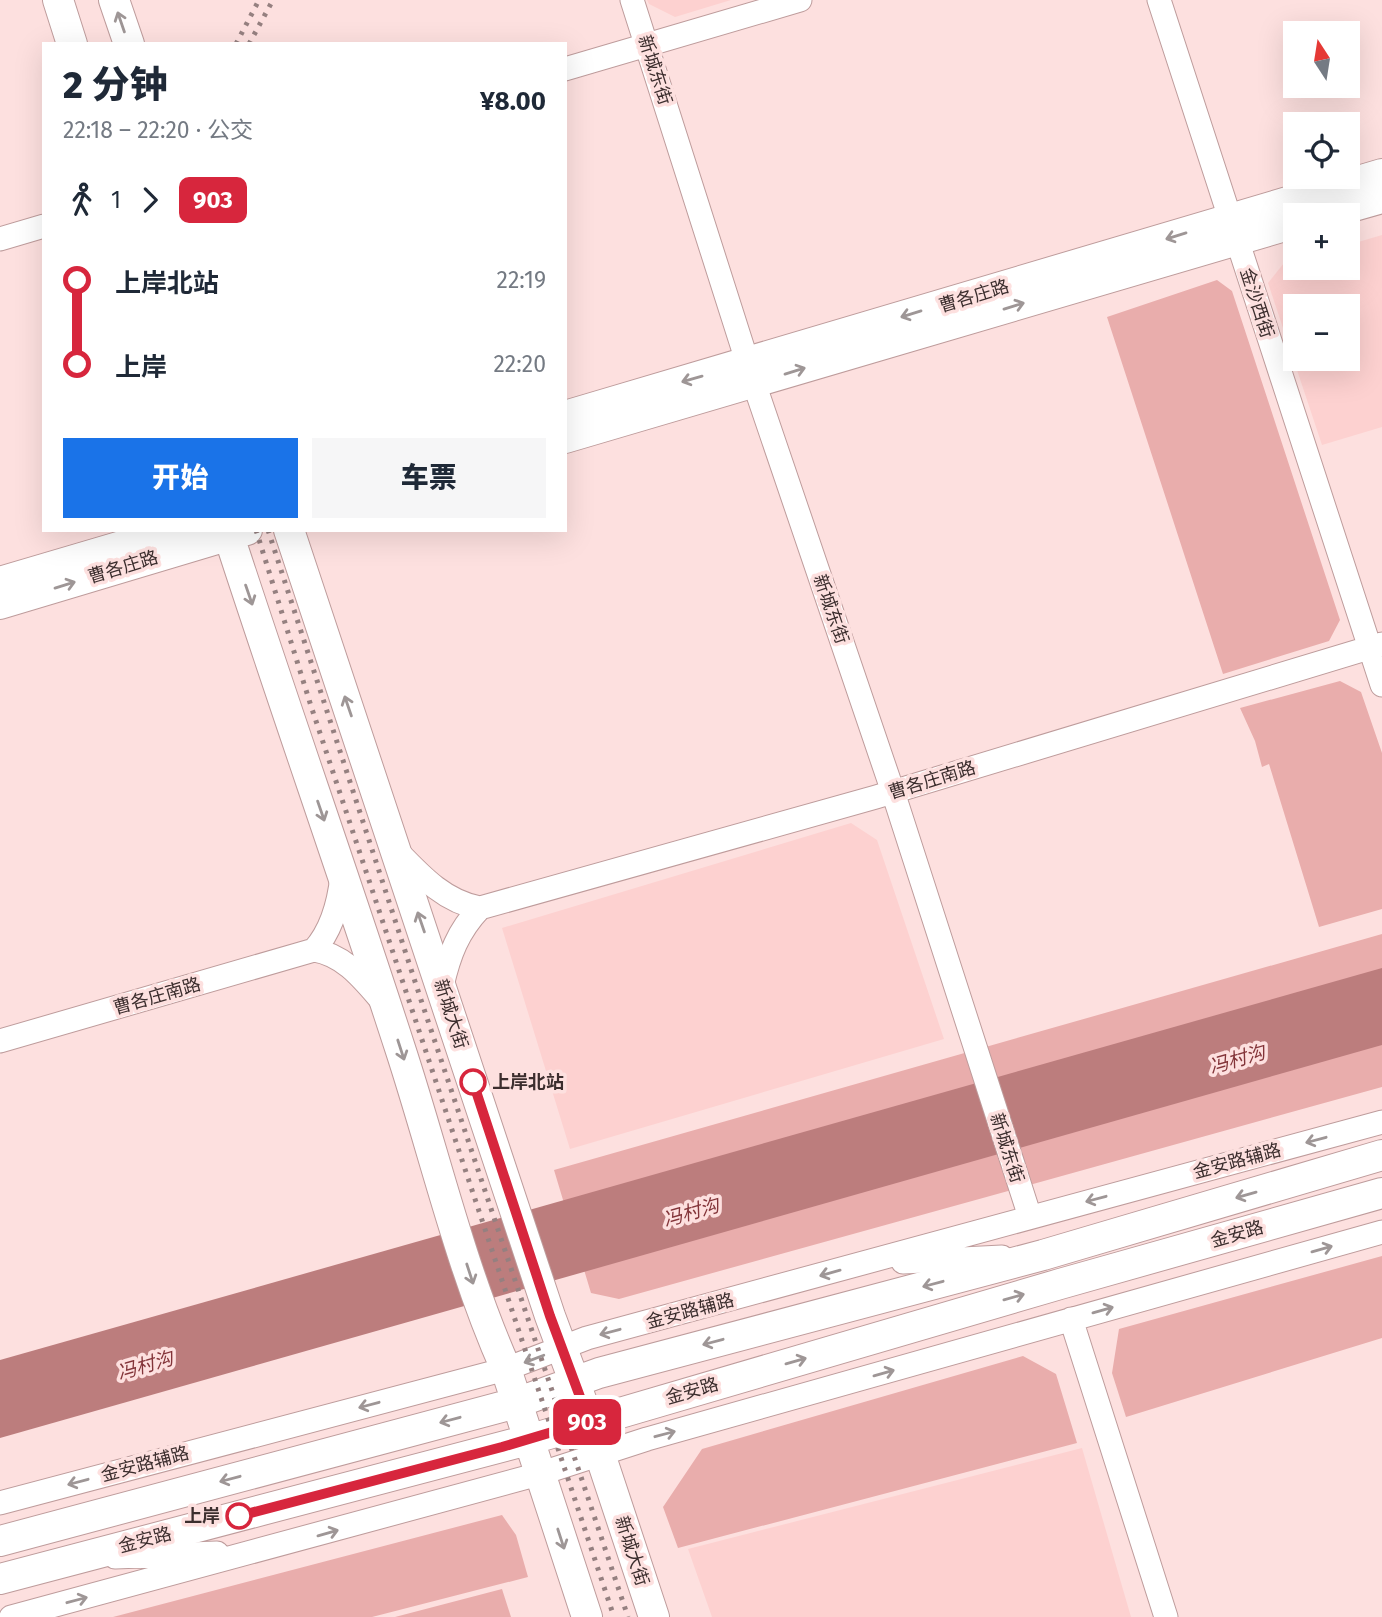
<!DOCTYPE html>
<html lang="zh">
<meta charset="utf-8">
<style>
:root{--surface:#fff;--page:#f6f6f7;--text:#1f2937;--muted:#747a83;--accent:#1a73e8}
body{margin:0;font-family:"Fira Sans","Noto Sans SC",sans-serif;background:var(--page);color:var(--text);height:100vh;display:flex;flex-direction:column;font-size:26px;white-space:nowrap}
*{box-sizing:border-box;margin:0}
p{font-size:23px;color:var(--muted)}
.icon{flex:none;width:38px;height:38px;fill:none;stroke:currentColor;stroke-width:2;stroke-linecap:round;stroke-linejoin:round}
.map{position:relative;flex:1;overflow:hidden}
.drawer{position:absolute;left:42px;top:42px;width:525px;height:490px;display:flex;flex-direction:column;background:var(--surface);border-radius:0px;box-shadow:0 7px 28px #0002}
.drawer>*{flex:none}
.badge{padding:0 14px;border-radius:10px;font-size:24px;line-height:46px}
.needle{width:46px;rotate:348deg}
.controls{position:absolute;left:1283px;top:21px;display:grid;gap:14px}
.controls a{display:grid;place-items:center;width:77px;height:77px;border-radius:0px;background:var(--surface);box-shadow:0 7px 28px #0002;font-size:35px}
.map>.badge{position:absolute;translate:-50% -50%;box-shadow:0 0 0 4px #fff}
.legs{display:flex;align-items:center;gap:10px;height:77px;padding:0 21px;font-size:23px}
.legs p{margin-inline-start:auto}
.headline{display:flex;align-items:center;justify-content:space-between;height:119px;padding:0 21px}
h1{font-size:38px;font-weight:800;line-height:52px}
.button{display:flex;gap:14px;margin-top:auto;padding:14px 21px}
.button a{flex:1;height:80px;border-radius:0px;background:var(--accent);color:#fff;font-size:28px;font-weight:800;line-height:80px;text-align:center}
.button a+a{background:var(--page);color:var(--text)}
ul{padding:0 21px;list-style:none}
li{display:flex;align-items:center;gap:24px;height:84px;font-size:26px}
li i{display:grid;place-items:center;width:10px;height:100%;margin:0 9px;background:currentColor}
li i::after{content:'';width:18px;height:18px;margin:-9px;border:5px solid;border-radius:50%;background:var(--surface)}
li p{margin-inline-start:auto}
li:first-child i{background:linear-gradient(#0000 50%,currentColor 0)}
li:last-child i{background:linear-gradient(currentColor 50%,#0000 0)}
.map>svg:first-child{display:block}
.built{fill:#fdd1d0;fill-rule:evenodd}
.green{fill:#e9adac}
.water{fill:#bc7d7d}
.lines{fill:none;stroke-linecap:round;stroke-linejoin:round}
.minor-casing{stroke:#be9c9c;stroke-width:25}
.major-casing{stroke:#be9c9c;stroke-width:32}
.minor{stroke:#fff;stroke-width:23}
.major{stroke:#fff;stroke-width:30}
.rail{stroke:#958080;stroke-width:5;stroke-dasharray:3.5 7;stroke-linecap:butt}
.oneway{stroke:#9e9696}
.line-1-casing{stroke:#fff;stroke-width:16}
.line-1{stroke:#d7263d;stroke-width:10}
.stop-1-dot{fill:#fff;stroke:#d7263d;stroke-width:3.5}
.labels{text-anchor:middle;stroke-width:7;stroke-linejoin:round;paint-order:stroke}
.street-label{font-size:18px;fill:#3c2e2e;stroke:#fde0df}
.stop-label{font-size:18px;font-weight:bold;fill:#3c2e2e;stroke:#fde0df;text-anchor:start}
.water-label{font-size:19px;font-style:italic;fill:#833439;stroke:#fde0df}
</style>
<div class="map">
<svg width="1382" height="1617" viewBox="0 0 1382 1617">
<rect width="100%" height="100%" fill="#fde0df"/>
<!-- built -->
<path class="built" d="M 647,0 L 731,0 L 675,17 L 649,4 Z
M 1382,235 L 1382,427 L 1322,445 L 1268,283 L 1284,263 L 1295,260 L 1295,268 L 1348,268 L 1348,245 ZM 1295,306 L 1348,306 L 1348,359 L 1295,359 Z
M 851,823 L 877,840 L 944,1039 L 570,1149 L 502,928 Z
M 1082,1448 L 1131,1617 L 712,1617 L 688,1549 Z"/>
<!-- green -->
<path class="green" d="M 1217,280 L 1232,291 L 1340,620 L 1329,641 L 1223,674 L 1107,317 Z
M 1340,681 L 1361,692 L 1382,753 L 1382,909 L 1319,927 L 1269,764 L 1262,767 L 1255,741 L 1240,708 Z
M 1382,934 L 1382,1087 L 619,1299 L 591,1293 L 554,1170 Z
M 1382,1256 L 1382,1338 L 1126,1417 L 1112,1373 L 1119,1329 Z
M 1023,1356 L 1056,1374 L 1077,1443 L 678,1548 L 663,1507 L 702,1449 Z
M 502,1515 L 516,1535 L 528,1577 L 372,1617 L 113,1617 Z
M 502,1589 L 511,1617 L 395,1617 Z"/>
<!-- water -->
<path class="water" d="M 1382,968 L 1382,1045 L 0,1438 L 0,1360 Z"/>
<g class="lines">
<defs>
<path id="minor" d="M 632,0 L 754,383 L 893,792 L 1030,1217
M 1159,0 L 1382,685
M 565,69 L 800,0
M 0,239 L 44,226
M 397,851 C 421,876 445,902 480,908 L 876,797 L 1382,644
M 314,950 C 332,930 339,903 342,876
M 442,986 C 449,955 458,931 480,908
M 0,1041 L 314,950 C 344,955 362,978 381,1000
M 903,1262 L 1002,1257
M 1071,1319 L 1166,1617
M 0,1503 L 506,1369 L 587,1338 L 1382,1122
M 115,1557 L 217,1553
M 11,1617 L 539,1474 L 647,1439 L 1382,1232"/>
<path id="major" d="M 58,0 L 72,44
M 114,0 L 129,44
M 1322,215 L 1382,198
M 565,416 L 1382,174
M 565,438 L 1295,223
M 227,530 C 283,703 344,875 400,1048 C 435,1155 460,1266 506,1369 L 587,1617
M 289,530 L 550,1316 L 589,1421 L 654,1617
M 0,582 L 176,530
M 0,604 L 247,530
M 0,1541 L 516,1403 L 599,1373 L 1043,1255 L 1382,1155
M 0,1579 L 528,1440 L 1060,1284 L 1382,1193"/>
</defs>
<!-- minor casing -->
<use href="#minor" class="minor-casing"/>
<!-- major casing -->
<use href="#major" class="major-casing"/>
<!-- minor -->
<use href="#minor" class="minor"/>
<!-- major -->
<use href="#major" class="major"/>
<!-- rail -->
<path class="rail" d="M 236,44 L 259,0
M 249,44 L 273,0
M 256,530 L 311,706 L 614,1617
M 268,530 L 422,1003 L 628,1617"/>
</g>
<!-- one-way arrows -->
<defs><path id="oneway-shaft" d="M-6 0H5M1.5-3L5.5 0L1.5 3" fill="none" stroke-width="1.6" stroke-linecap="round" stroke-linejoin="round" transform="scale(1.75)"/></defs>
<g class="oneway">
<use href="#oneway-shaft" transform="translate(121 22) rotate(-109)"/>
<use href="#oneway-shaft" transform="translate(1176 236) rotate(163)"/>
<use href="#oneway-shaft" transform="translate(1014 306) rotate(-17)"/>
<use href="#oneway-shaft" transform="translate(911 314) rotate(163)"/>
<use href="#oneway-shaft" transform="translate(795 371) rotate(-17)"/>
<use href="#oneway-shaft" transform="translate(692 379) rotate(164)"/>
<use href="#oneway-shaft" transform="translate(65 585) rotate(-17)"/>
<use href="#oneway-shaft" transform="translate(249 595) rotate(71)"/>
<use href="#oneway-shaft" transform="translate(348 706) rotate(-109)"/>
<use href="#oneway-shaft" transform="translate(321 811) rotate(71)"/>
<use href="#oneway-shaft" transform="translate(421 922) rotate(-109)"/>
<use href="#oneway-shaft" transform="translate(401 1050) rotate(72)"/>
<use href="#oneway-shaft" transform="translate(1316 1140) rotate(165)"/>
<use href="#oneway-shaft" transform="translate(1246 1195) rotate(164)"/>
<use href="#oneway-shaft" transform="translate(1096 1199) rotate(165)"/>
<use href="#oneway-shaft" transform="translate(1322 1249) rotate(-16)"/>
<use href="#oneway-shaft" transform="translate(830 1273) rotate(164)"/>
<use href="#oneway-shaft" transform="translate(470 1274) rotate(72)"/>
<use href="#oneway-shaft" transform="translate(933 1284) rotate(165)"/>
<use href="#oneway-shaft" transform="translate(1014 1297) rotate(-16)"/>
<use href="#oneway-shaft" transform="translate(1103 1310) rotate(-16)"/>
<use href="#oneway-shaft" transform="translate(610 1332) rotate(165)"/>
<use href="#oneway-shaft" transform="translate(713 1342) rotate(165)"/>
<use href="#oneway-shaft" transform="translate(534 1359) rotate(159)"/>
<use href="#oneway-shaft" transform="translate(796 1361) rotate(-16)"/>
<use href="#oneway-shaft" transform="translate(884 1373) rotate(-16)"/>
<use href="#oneway-shaft" transform="translate(369 1405) rotate(165)"/>
<use href="#oneway-shaft" transform="translate(450 1420) rotate(165)"/>
<use href="#oneway-shaft" transform="translate(665 1434) rotate(-15)"/>
<use href="#oneway-shaft" transform="translate(230 1479) rotate(165)"/>
<use href="#oneway-shaft" transform="translate(78 1482) rotate(165)"/>
<use href="#oneway-shaft" transform="translate(328 1533) rotate(-16)"/>
<use href="#oneway-shaft" transform="translate(561 1539) rotate(72)"/>
<use href="#oneway-shaft" transform="translate(77 1600) rotate(-15)"/>
</g>
<g class="lines">
<defs>
<path id="line-1" d="M 239,1516 L 502,1447 L 589,1421 L 550,1316 L 473,1082"/>
</defs>
<!-- line-1 casing -->
<use href="#line-1" class="line-1-casing"/>
<!-- line-1 -->
<use href="#line-1" class="line-1"/>
</g>
<!-- markers -->
<g class="stop-1-dot">
<circle cx="473" cy="1082" r="12"/>
<circle cx="239" cy="1516" r="12"/>
</g>
<g class="labels">
<!-- street labels -->
<g class="street-label">
<text transform="translate(655 70) rotate(72)" y="6">新城东街</text>
<text transform="translate(974 296) rotate(-17)" y="6">曹各庄路</text>
<text transform="translate(1257 303) rotate(72)" y="6">金沙西街</text>
<text transform="translate(123 567) rotate(-17)" y="6">曹各庄路</text>
<text transform="translate(831 609) rotate(71)" y="6">新城东街</text>
<text transform="translate(932 780) rotate(-17)" y="6">曹各庄南路</text>
<text transform="translate(157 996) rotate(-16)" y="6">曹各庄南路</text>
<text transform="translate(451 1014) rotate(72)" y="6">新城大街</text>
<text transform="translate(1007 1148) rotate(72)" y="6">新城东街</text>
<text transform="translate(1237 1161) rotate(-15)" y="6">金安路辅路</text>
<text transform="translate(1237 1234) rotate(-16)" y="6">金安路</text>
<text transform="translate(690 1311) rotate(-15)" y="6">金安路辅路</text>
<text transform="translate(692 1391) rotate(-16)" y="6">金安路</text>
<text transform="translate(145 1464) rotate(-15)" y="6">金安路辅路</text>
<text transform="translate(145 1540) rotate(-15)" y="6">金安路</text>
<text transform="translate(632 1551) rotate(72)" y="6">新城大街</text>
</g>
<!-- stop labels -->
<g class="stop-label">
<text x="492" y="1088">上岸北站</text>
<text x="220" y="1522" text-anchor="end">上岸</text>
</g>
<!-- water labels -->
<g class="water-label">
<text transform="translate(1237 1059) rotate(-16)" y="7">冯村沟</text>
<text transform="translate(691 1212) rotate(-16)" y="7">冯村沟</text>
<text transform="translate(145 1365) rotate(-16)" y="7">冯村沟</text>
</g>
</g>
</svg>
<div class="controls">
<a><svg class="needle" viewBox="-14 -14 28 28"><path d="M0-13l5 13h-10z" fill="#e53935"/><path d="M0 13l5-13h-10z" fill="#747a83"/></svg></a>
<a><svg class="icon" aria-label="locate" viewBox="0 0 24 24"><circle cx="12" cy="12" r="6"/><path d="M12 2v4M12 18v4M2 12h4M18 12h4"/></svg></a>
<a>+</a>
<a>−</a>
</div>
<b class="badge" style="left:587px;top:1422px;background:#d7263d;color:#fff">903</b>
<section class="drawer">
<div class="headline"><div><h1>2 分钟</h1><p>22:18 – 22:20 · 公交</p></div><b>¥8.00</b></div>
<div class="legs"><svg class="icon" aria-label="walk" viewBox="0 0 24 24"><circle cx="13" cy="4" r="2"/><path d="M13 8l-2 6 4 7M11 14l-3 7M7 12l3-4h3l4 4"/></svg>1<svg class="icon" aria-label="forward" viewBox="0 0 24 24"><path d="M9 5l7 7-7 7"/></svg><b class="badge" style="background:#d7263d;color:#fff">903</b></div>
<ul>
<li><i style="color:#d7263d"></i><b>上岸北站</b><p>22:19</p></li>
<li><i style="color:#d7263d"></i><b>上岸</b><p>22:20</p></li>
</ul>
<div class="button"><a>开始</a><a>车票</a></div>
</section>
</div>
